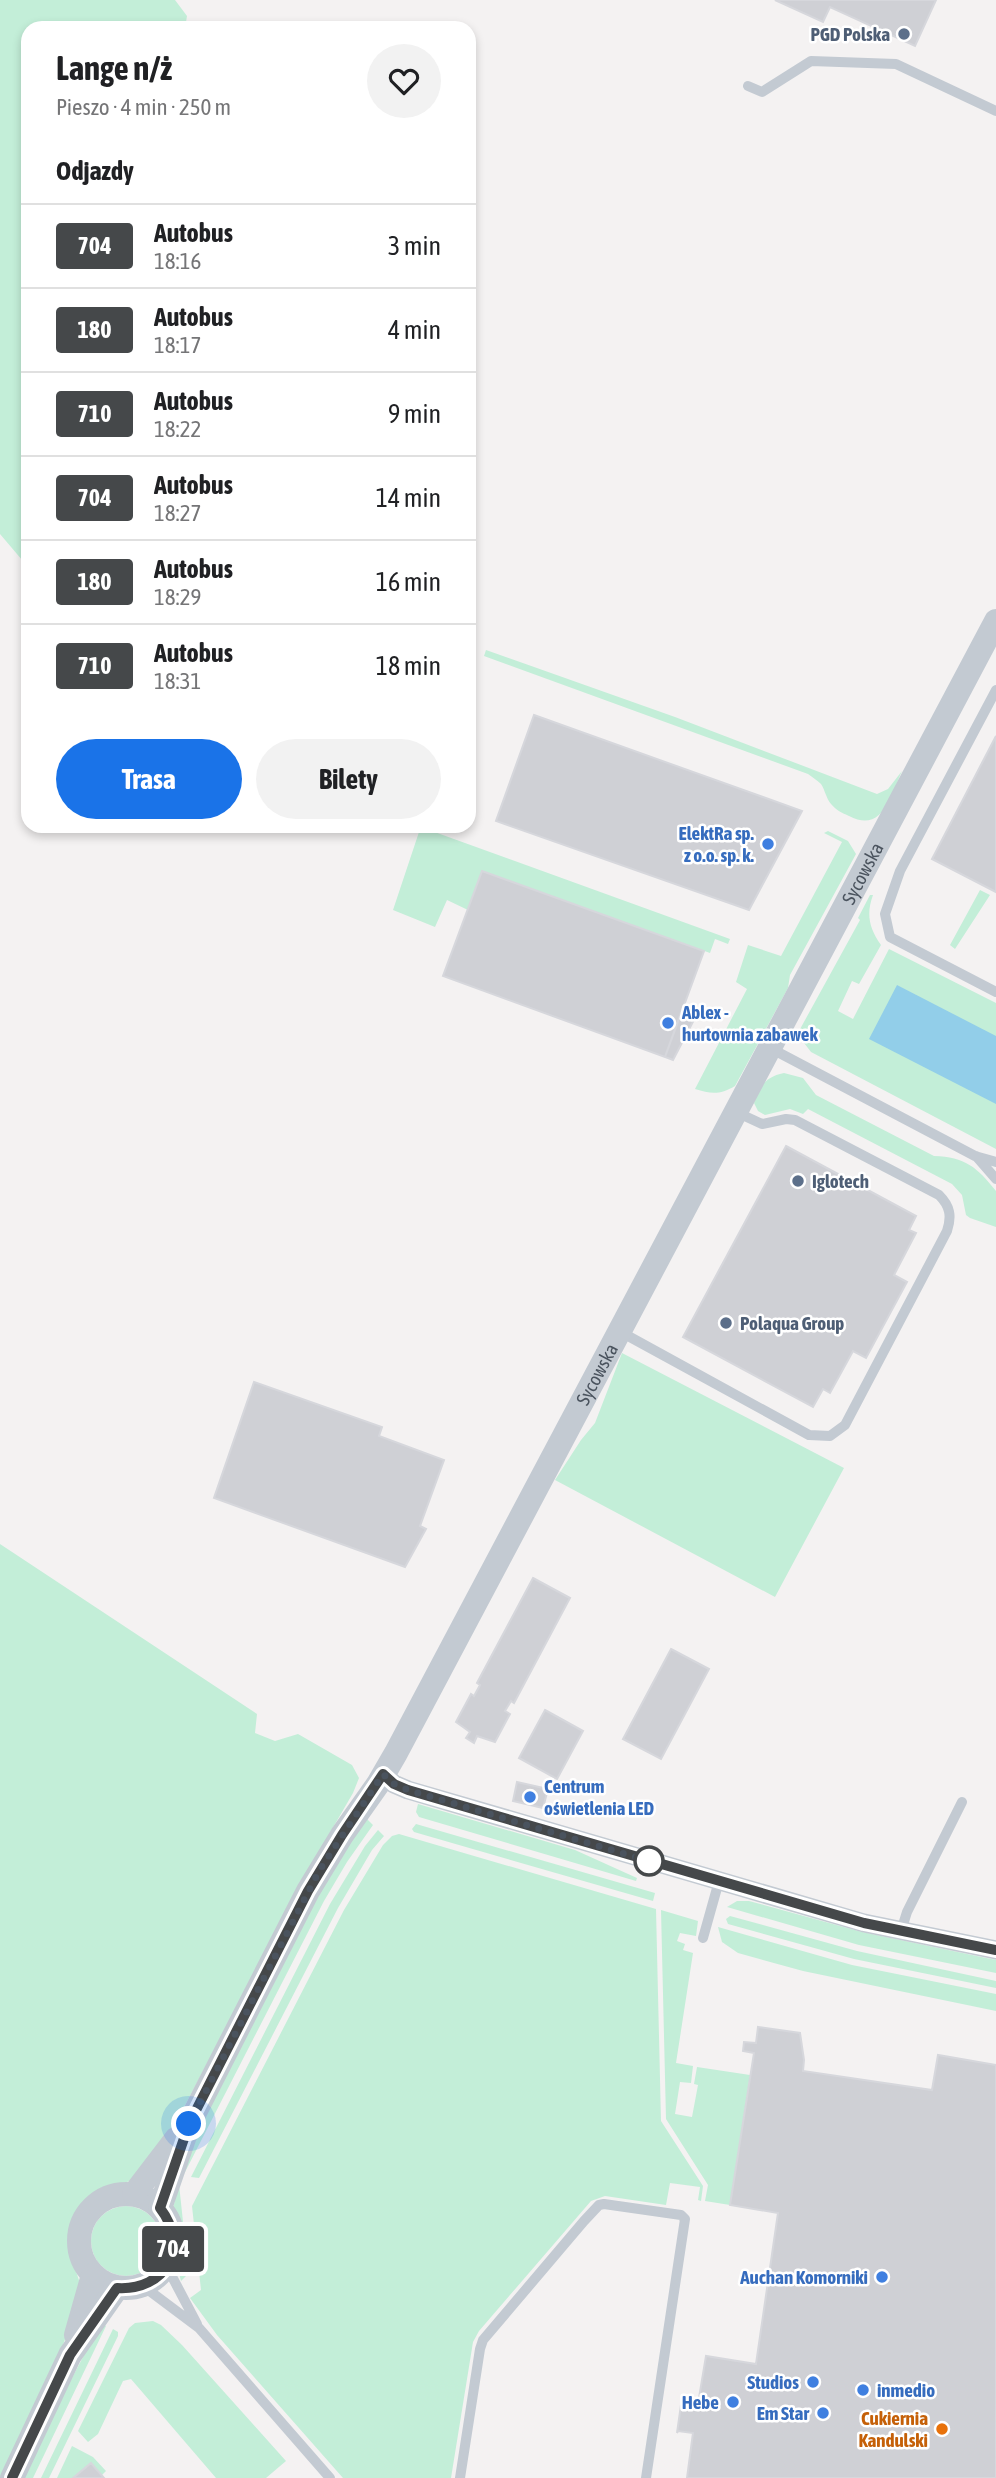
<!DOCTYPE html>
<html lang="pl">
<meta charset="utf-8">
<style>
:root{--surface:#fff;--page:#f2f2f2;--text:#202124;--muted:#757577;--line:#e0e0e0;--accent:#1a73e8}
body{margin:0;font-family:"Asap Condensed",sans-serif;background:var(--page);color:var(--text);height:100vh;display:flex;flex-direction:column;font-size:26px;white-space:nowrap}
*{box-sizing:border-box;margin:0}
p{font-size:23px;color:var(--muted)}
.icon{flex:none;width:38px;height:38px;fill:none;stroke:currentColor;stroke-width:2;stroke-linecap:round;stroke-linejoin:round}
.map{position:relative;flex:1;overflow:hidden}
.panel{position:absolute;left:21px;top:21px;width:455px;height:812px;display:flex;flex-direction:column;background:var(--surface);border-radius:21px;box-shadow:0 4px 10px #0003}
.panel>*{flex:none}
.badge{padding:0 14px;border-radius:5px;font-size:24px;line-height:46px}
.you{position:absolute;width:35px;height:35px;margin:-18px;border:5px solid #fff;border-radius:50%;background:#1a73e8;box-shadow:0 0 0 10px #1a73e833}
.map>.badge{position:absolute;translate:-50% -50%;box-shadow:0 0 0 4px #fff}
h2{padding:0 35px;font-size:26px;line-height:63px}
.round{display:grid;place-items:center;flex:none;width:74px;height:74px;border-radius:37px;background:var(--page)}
.overview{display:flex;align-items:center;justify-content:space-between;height:119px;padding:0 35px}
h1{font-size:33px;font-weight:700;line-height:52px}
.primary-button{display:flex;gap:14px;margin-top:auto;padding:14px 35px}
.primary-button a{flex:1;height:80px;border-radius:42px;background:var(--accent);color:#fff;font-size:28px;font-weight:700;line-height:80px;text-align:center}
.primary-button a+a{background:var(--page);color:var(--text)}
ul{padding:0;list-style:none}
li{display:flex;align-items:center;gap:21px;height:84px;padding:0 35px;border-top:2px solid var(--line)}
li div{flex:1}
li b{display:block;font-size:26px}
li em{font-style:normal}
li .badge{min-width:77px;font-weight:700;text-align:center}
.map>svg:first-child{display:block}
.green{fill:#c3eed8}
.water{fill:#92cee9}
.building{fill:#cfd0d5;stroke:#d6d7dc;stroke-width:2}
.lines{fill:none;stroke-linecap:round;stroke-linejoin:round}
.service{stroke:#c3cad2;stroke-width:10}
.minor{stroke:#c3cad2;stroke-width:19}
.tertiary{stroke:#c3cad2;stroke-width:24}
.line-casing{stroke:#fff;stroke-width:16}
.line{stroke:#45484a;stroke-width:10}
.walk{stroke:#4a535e;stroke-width:7;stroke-dasharray:0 12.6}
.service-dot{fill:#5c6f8a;stroke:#fff;stroke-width:2.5}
.shop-dot{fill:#3f7fe0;stroke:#fff;stroke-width:2.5}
.stop-dot{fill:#fff;stroke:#45484a;stroke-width:3.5}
.food-dot{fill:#e8710a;stroke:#fff;stroke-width:2.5}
.labels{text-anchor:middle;stroke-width:5;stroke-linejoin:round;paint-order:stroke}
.service-label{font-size:19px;font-weight:bold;fill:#4e5e75;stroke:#fff;text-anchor:start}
.shop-label{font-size:19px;font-weight:bold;fill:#366cbe;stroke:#fff;text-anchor:end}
.street-label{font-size:19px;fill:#4a535e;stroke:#fff}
.food-label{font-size:19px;font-weight:bold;fill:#c56008;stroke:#fff;text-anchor:end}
</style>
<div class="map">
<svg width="996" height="2478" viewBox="0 0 996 2478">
<rect width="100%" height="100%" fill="#f4f2f2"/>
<!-- green -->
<path class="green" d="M 0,0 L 175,0 L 187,16 L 185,28 L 28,28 L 28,567 L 0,534 Z
M 486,650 L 675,717 L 877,794 L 888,789 L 902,771 C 891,795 883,834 849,816 C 842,813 836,810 831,804 C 826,798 825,790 821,784 C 817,780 812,777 808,774 L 484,656 Z
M 421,826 L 429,826 L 429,830 L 730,939 L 728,944 L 715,939 L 710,953 L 482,871 L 468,910 L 447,900 L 435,927 L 393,910 Z
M 828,831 L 848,841 L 856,854 L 790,975 L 788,988 L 735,1086 C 720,1095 711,1094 695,1089 L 747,989 L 736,982 L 748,945 L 781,956 L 842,842 L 824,833 Z
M 980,890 L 990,895 L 955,949 L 950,945 Z
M 870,895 L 873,895 C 866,914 869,928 881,945 L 859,984 L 852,981 L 838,1011 L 853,1019 L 889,949 L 996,1003 L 996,1149 L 811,1052 L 801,1039 L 799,1031 L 860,920 L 858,918 Z
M 784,1073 L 803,1078 L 816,1095 L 934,1156 C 965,1157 977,1167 996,1191 L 996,1227 L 970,1218 L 966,1215 L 962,1195 L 952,1184 L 808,1109 L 803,1114 L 790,1109 L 765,1115 L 758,1111 L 754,1103 C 761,1085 765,1077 784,1073 Z
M 622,1353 L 844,1468 L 775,1597 L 555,1480 L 581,1440 L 595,1423 Z
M 0,1544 L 257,1714 L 255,1733 L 275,1741 L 298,1734 L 352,1765 L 359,1778 L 353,1793 L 313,1862 L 172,2130 L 141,2176 L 127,2182 L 101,2188 L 83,2202 L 71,2224 L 68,2248 L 81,2286 L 76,2311 L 61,2350 L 0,2478 Z
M 418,1804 L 575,1850 L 637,1878 L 636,1881 L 419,1817 L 416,1812 Z
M 367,1819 L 373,1825 L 347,1862 L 324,1901 L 184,2174 L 197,2130 L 338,1858 Z
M 416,1824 L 655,1893 L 653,1901 L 414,1832 L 412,1829 Z
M 378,1830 L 384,1836 L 372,1850 L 338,1908 L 199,2178 L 191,2177 L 330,1904 L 365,1846 Z
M 399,1834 L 656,1909 L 661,2121 L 703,2186 L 701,2201 L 698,2200 L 700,2187 L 670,2183 L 666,2205 L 605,2196 L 591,2201 L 479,2331 L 473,2342 L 451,2478 L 343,2478 L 217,2335 L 190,2298 L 201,2290 L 192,2206 L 344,1910 L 383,1845 L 392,1836 Z
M 737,1901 L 749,1901 L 862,1932 L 996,1960 L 996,1973 L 859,1945 L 727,1907 Z
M 661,1910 L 698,1921 L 696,1936 L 680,1933 L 677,1941 L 685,1944 L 683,1950 L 693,1953 L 676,2063 L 693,2066 L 691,2083 L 680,2082 L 675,2114 L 692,2117 L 698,2085 L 694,2084 L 697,2067 L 750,2075 L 730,2205 L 705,2201 L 708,2185 L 666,2119 Z
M 730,1916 L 857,1951 L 996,1981 L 996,1988 L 854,1959 L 728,1924 L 726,1919 Z
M 718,1927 L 852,1965 L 996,1994 L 996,2011 L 803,1971 L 738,1953 L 722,1942 Z
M 179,2184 L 188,2269 L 186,2276 L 181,2281 L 178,2269 L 182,2238 L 173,2208 Z
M91 2241a35 35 0 1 1 70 0a35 35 0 1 1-70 0Z
M 153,2321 L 161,2325 L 182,2345 L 286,2461 L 266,2478 L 216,2478 L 131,2379 L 123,2381 L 98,2434 L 88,2442 L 78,2431 L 129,2328 L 135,2323 Z
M 101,2323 L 106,2326 L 33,2478 L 24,2478 L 45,2429 Z
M 113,2329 L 118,2332 L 118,2336 L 49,2478 L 41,2478 Z
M 72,2446 L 93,2457 L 106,2471 L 102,2475 L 91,2463 L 73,2478 L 57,2478 Z"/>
<!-- water -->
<path class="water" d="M 897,985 L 996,1036 L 996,1104 L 869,1039 Z"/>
<!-- building -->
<path class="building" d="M 775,0 L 936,0 L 915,46 L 830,7 L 823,22 Z
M 534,715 L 802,811 L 749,910 L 496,821 Z
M 996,736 L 996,892 L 932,859 Z
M 482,871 L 704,951 L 665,1057 L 443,976 Z
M 683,1007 L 696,1016 L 673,1060 L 665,1057 Z
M 786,1146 L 916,1216 L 909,1230 L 916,1233 L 894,1275 L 907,1282 L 866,1358 L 853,1351 L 830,1393 L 823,1389 L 813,1407 L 683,1337 Z
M 254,1382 L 382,1427 L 379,1436 L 444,1460 L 420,1526 L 426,1529 L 405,1567 L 214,1498 Z
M 533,1578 L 570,1598 L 514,1703 L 511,1701 L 505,1711 L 510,1714 L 495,1742 L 477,1736 L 474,1743 L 466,1738 L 470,1732 L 456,1722 L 471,1694 L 474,1696 L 480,1685 L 477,1683 Z
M 671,1649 L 709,1669 L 661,1759 L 623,1739 Z
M 545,1710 L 583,1731 L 557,1779 L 519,1758 Z
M 517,1782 L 548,1789 L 543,1808 L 513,1801 Z
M 758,2027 L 800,2033 L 804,2060 L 803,2071 L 932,2090 L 938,2055 L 996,2065 L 996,2478 L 687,2478 L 693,2433 L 678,2431 L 677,2433 L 681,2405 L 682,2408 L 697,2410 L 706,2356 L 756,2364 L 778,2213 L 730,2205 L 754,2053 L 743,2051 L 744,2042 L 756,2043 Z
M 91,2463 L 104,2478 L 73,2478 Z"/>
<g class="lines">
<!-- service -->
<path class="service" d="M 748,86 L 762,92 L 811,61 L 896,64 L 996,111
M 996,690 L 900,871 L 885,914 L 890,937 L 996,992
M 770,1048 L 975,1156 L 996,1162
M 976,1156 L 996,1179
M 619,1331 L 809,1435 L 830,1436 L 845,1425 L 947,1231 C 952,1216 950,1206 939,1195 L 795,1120 L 786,1119 L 762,1124 L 736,1112
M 901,1931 L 907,1912 L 962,1802
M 703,1938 L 719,1881
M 167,2267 L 197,2324
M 143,2286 L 199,2328 L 330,2478
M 460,2478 L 480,2349 L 483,2340 L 584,2221 L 599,2205 L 604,2204 L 681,2215 L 685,2219 L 646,2478"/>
<!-- minor -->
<path class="minor" d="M 383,1774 L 394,1784 L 408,1790 L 864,1923 L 996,1950"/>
<!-- tertiary -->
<g class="tertiary">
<circle cx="126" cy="2241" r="47"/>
<path d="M 134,2194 L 176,2139"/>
<path id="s1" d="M 160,2208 L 189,2124 L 308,1891 L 342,1835 L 378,1784 L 396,1753 L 996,621"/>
<path d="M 76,2335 L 93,2275"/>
<path d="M 12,2478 L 70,2355 L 117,2288"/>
</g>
</g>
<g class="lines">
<defs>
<path id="line" d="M 12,2478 L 70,2355 L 117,2288 C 166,2291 190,2247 160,2208 L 189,2124 L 308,1891 L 342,1835 L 383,1774 L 394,1784 L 408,1790 L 864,1923 L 996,1950"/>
</defs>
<!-- line casing -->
<use href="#line" class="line-casing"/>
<!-- line -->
<use href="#line" class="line"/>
<!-- walk -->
<path class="walk" d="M 189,2124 L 319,1871 L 383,1774 L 394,1784 L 408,1790 L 649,1861"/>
</g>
<!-- markers -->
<g class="service-dot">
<circle cx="904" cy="34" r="7"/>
<circle cx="798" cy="1181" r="7"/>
<circle cx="726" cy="1323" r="7"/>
</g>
<g class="shop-dot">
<circle cx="768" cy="844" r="7"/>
<circle cx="668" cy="1023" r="7"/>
<circle cx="530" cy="1797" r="7"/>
<circle cx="882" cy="2277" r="7"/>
<circle cx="813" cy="2382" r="7"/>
<circle cx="863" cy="2390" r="7"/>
<circle cx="733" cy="2402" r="7"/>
<circle cx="823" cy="2413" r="7"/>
</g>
<circle class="stop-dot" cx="649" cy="1861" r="14"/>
<circle class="food-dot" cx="942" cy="2429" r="7"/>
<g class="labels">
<!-- service labels -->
<g class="service-label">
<text x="890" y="41" text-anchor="end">PGD Polska</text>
<text x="812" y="1188">Iglotech</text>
<text x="740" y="1330">Polaqua Group</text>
</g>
<!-- shop labels -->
<g class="shop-label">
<text x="754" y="840">ElektRa sp.<tspan x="754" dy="22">z o.o. sp. k.</tspan></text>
<text x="682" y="1019" text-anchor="start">Ablex -<tspan x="682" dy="22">hurtownia zabawek</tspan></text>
<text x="544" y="1793" text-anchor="start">Centrum<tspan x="544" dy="22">oświetlenia LED</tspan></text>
<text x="868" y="2284">Auchan Komorniki</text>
<text x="799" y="2389">Studios</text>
<text x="877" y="2397" text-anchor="start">inmedio</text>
<text x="719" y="2409">Hebe</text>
<text x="809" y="2420">Em Star</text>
</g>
<!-- street labels -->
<g class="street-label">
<text dy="7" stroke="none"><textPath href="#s1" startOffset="1510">Sycowska</textPath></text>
<text dy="7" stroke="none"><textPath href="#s1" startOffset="943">Sycowska</textPath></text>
</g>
<!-- food labels -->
<g class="food-label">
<text x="928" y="2425">Cukiernia<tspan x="928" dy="22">Kandulski</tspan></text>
</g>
</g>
</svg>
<div class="you" style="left:189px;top:2124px"></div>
<b class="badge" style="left:173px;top:2249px;background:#45484a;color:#fff">704</b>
<section class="panel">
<div class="overview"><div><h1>Lange n/ż</h1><p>Pieszo · 4 min · 250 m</p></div><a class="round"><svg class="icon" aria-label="heart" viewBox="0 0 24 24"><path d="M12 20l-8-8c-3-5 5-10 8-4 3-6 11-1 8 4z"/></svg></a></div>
<h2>Odjazdy</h2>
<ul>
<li><span class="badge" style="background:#45484a;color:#fff">704</span><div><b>Autobus</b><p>18:16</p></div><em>3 min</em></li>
<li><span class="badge" style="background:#45484a;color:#fff">180</span><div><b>Autobus</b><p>18:17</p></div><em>4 min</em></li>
<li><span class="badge" style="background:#45484a;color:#fff">710</span><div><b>Autobus</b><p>18:22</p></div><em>9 min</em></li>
<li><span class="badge" style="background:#45484a;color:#fff">704</span><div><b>Autobus</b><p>18:27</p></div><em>14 min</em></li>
<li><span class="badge" style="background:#45484a;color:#fff">180</span><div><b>Autobus</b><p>18:29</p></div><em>16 min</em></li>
<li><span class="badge" style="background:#45484a;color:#fff">710</span><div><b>Autobus</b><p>18:31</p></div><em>18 min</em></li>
</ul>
<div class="primary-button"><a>Trasa</a><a>Bilety</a></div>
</section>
</div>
